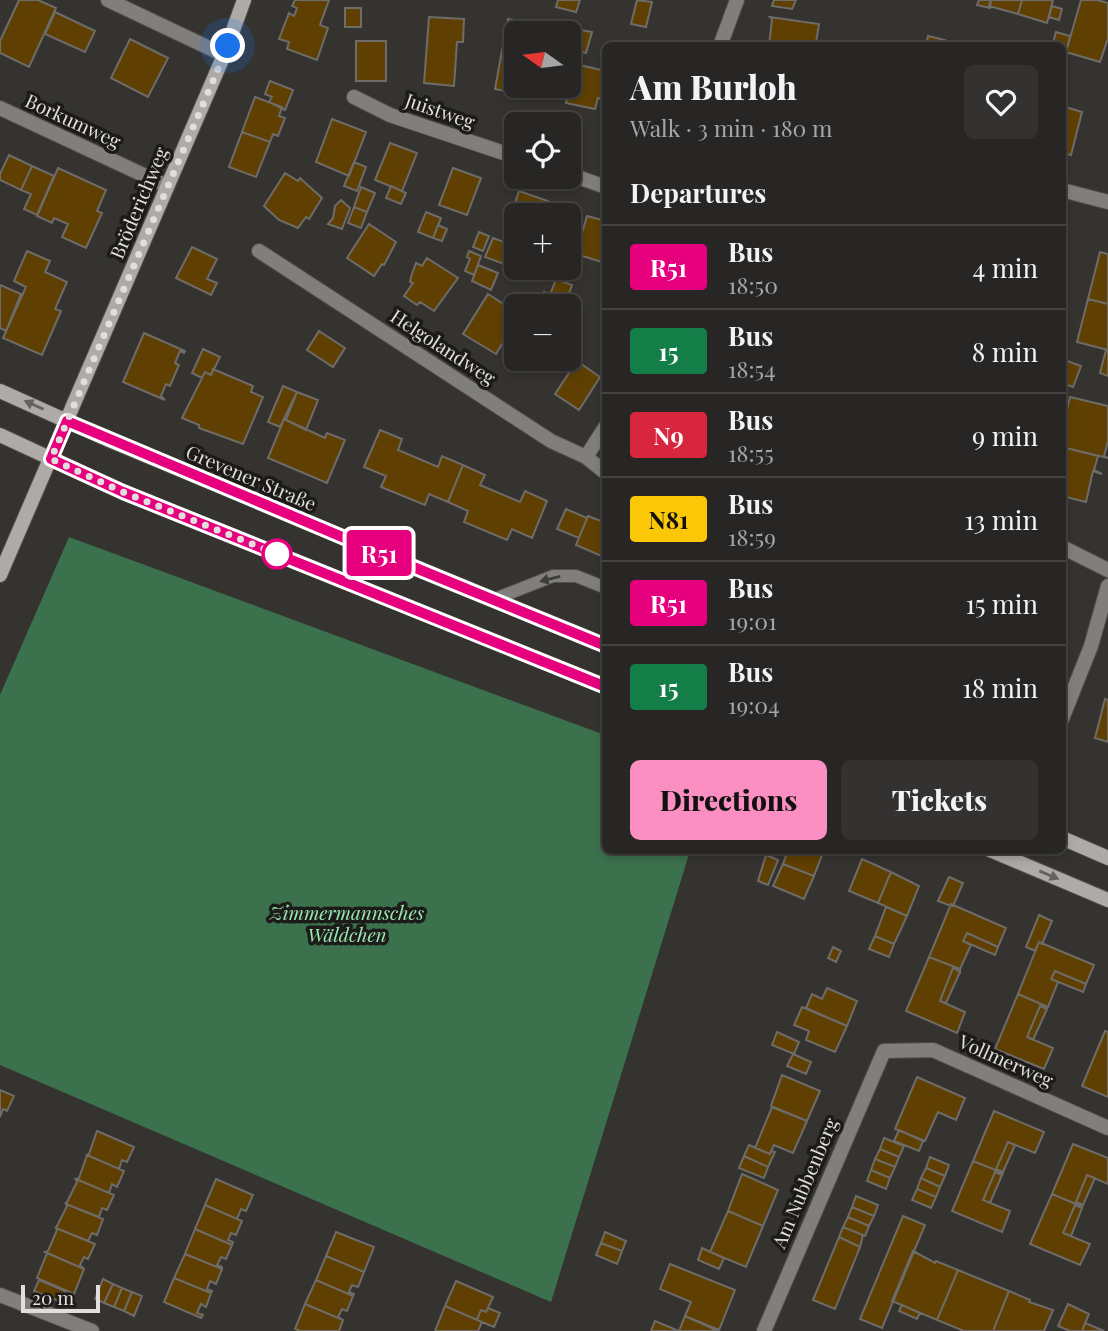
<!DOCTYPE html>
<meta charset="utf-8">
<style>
:root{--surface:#282624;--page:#343231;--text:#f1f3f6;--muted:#a5a5a6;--line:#444341;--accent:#fc8fc2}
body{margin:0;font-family:"Playfair Display",serif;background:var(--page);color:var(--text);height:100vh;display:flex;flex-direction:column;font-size:26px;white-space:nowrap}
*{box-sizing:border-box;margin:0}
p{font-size:23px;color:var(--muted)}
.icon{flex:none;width:38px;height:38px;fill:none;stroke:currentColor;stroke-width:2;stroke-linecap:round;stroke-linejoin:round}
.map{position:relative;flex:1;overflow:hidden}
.side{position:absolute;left:602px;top:42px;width:464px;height:812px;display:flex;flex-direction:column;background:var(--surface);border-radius:10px;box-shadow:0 4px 10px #0003,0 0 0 2px var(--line)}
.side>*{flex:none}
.badge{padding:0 14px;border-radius:5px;font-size:24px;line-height:46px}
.needle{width:46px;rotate:284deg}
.buttons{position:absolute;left:504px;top:21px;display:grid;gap:14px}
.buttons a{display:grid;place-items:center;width:77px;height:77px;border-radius:10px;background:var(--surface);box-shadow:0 4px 10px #0003,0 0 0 2px var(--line);font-size:35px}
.scale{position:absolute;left:21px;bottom:18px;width:79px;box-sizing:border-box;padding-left:7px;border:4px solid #e1dfdd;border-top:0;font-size:19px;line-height:24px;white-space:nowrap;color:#e1dfdd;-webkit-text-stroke:5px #1c1b19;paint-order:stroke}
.you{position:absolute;width:35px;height:35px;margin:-18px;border:5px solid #fff;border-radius:50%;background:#1a73e8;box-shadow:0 0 0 10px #1a73e833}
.map>.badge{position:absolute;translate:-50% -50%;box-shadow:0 0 0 4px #fff}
h2{padding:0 28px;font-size:26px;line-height:63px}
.round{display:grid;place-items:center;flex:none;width:74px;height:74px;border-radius:10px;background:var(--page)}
.summary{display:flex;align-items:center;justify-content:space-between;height:119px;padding:0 28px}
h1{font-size:33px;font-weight:800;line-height:52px}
.primary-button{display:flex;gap:14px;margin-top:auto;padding:14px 28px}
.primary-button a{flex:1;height:80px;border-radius:10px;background:var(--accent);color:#111;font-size:28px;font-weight:800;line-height:80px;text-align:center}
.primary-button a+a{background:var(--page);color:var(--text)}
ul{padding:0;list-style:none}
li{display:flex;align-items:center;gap:21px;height:84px;padding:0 28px;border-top:2px solid var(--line)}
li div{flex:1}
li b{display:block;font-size:26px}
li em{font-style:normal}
li .badge{min-width:77px;font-weight:700;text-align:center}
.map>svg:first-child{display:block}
.forest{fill:#3c714d}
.building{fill:#5f4002;stroke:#6e6c68;stroke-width:2}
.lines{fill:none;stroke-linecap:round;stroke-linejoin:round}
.lane-casing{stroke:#514f4c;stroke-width:14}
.street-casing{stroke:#514f4c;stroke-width:16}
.secondary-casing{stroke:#514f4c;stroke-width:16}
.lane{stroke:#817f7e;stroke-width:12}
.street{stroke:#817f7e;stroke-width:14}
.secondary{stroke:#adaaa8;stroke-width:14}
.oneway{fill:#646260}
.oneway2{fill:#3f3e3c}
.line-casing{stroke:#fff;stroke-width:16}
.line{stroke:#e6007e;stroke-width:10}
.walk{stroke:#e1dfdd;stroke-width:7;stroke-dasharray:0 12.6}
.stop-dot{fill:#fff;stroke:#e6007e;stroke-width:3.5}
.labels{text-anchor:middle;stroke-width:7;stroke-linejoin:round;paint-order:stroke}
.street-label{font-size:19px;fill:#e1dfdd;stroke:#1c1b19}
.park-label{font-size:19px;font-style:italic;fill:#98e8af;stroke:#1c1b19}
</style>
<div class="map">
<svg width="1108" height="1331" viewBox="0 0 1108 1331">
<rect width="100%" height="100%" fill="#353330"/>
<!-- forest -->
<path class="forest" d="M 69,537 L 605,735 L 606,850 L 690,851 L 551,1302 L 0,1065 L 0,695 Z"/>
<!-- building -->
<path class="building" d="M 19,0 L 38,0 L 56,8 L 29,67 L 0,53 L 0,41 Z
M 295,0 L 329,0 L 320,25 L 328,28 L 317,60 L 287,49 L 289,42 L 279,39 L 289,13 L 294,16 L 297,8 L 292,6 Z
M 558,0 L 580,0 L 576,12 L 556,7 Z
M 637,0 L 652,2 L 646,27 L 631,24 Z
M 774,0 L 796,0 L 792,9 L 772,6 Z
M 979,0 L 991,0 L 990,8 L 977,5 Z
M 991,0 L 1022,0 L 1018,14 L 989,6 Z
M 1022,0 L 1053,0 L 1047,23 L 1018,14 Z
M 1081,0 L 1097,0 L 1108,3 L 1108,38 L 1100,62 L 1066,52 Z
M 1052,6 L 1062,9 L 1059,20 L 1049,17 Z
M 345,8 L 361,8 L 361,27 L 345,27 Z
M 55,12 L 95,31 L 85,52 L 45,34 Z
M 429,17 L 464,19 L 463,42 L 457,42 L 454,86 L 424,83 Z
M 770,17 L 819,24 L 816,43 L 812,43 L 811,46 L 769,46 L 772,19 Z
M 508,19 L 539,24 L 537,33 L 516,33 L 516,59 L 501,56 Z
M 576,29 L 592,32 L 586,53 L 571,49 Z
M 1056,32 L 1070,36 L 1064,62 L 1062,46 L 1052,46 Z
M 928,36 L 945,40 L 943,46 L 926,46 Z
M 130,39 L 168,58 L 148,97 L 111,78 Z
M 356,41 L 386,41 L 386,81 L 356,81 Z
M 501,56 L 516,59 L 516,86 L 527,86 L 525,95 L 495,89 Z
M 575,64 L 606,71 L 606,100 L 598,98 L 595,109 L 566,103 Z
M 270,81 L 293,90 L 285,110 L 269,102 L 272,97 L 265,94 Z
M 255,97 L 282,107 L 279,116 L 285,118 L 278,136 L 273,134 L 270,142 L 242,132 Z
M 1062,106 L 1082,112 L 1071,155 L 1062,153 Z
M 332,119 L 366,132 L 349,176 L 316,162 Z
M 242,132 L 270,142 L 256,177 L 229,167 Z
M 390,143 L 417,153 L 402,191 L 375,180 Z
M 9,155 L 32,166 L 21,190 L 0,180 L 0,174 Z
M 354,162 L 366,167 L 357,191 L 344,186 Z
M 32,166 L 54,176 L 37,215 L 24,209 L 31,194 L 21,190 Z
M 58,168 L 106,190 L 97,211 L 102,213 L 86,248 L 62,237 L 68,224 L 54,218 L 52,223 L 37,216 Z
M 453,168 L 481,178 L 467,215 L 439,205 Z
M 285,173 L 298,181 L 300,178 L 322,198 L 309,219 L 306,217 L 298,228 L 279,220 L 264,206 Z
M 391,186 L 406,193 L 401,204 L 386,198 Z
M 361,187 L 375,193 L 367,212 L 354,207 Z
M 519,191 L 548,201 L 546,206 L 561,211 L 559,215 L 516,215 L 516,234 L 506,230 Z
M 341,200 L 350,208 L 342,229 L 328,224 L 333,218 L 335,206 Z
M 354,207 L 367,212 L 361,228 L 348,223 Z
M 426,212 L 441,218 L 433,238 L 418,232 Z
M 587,216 L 606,221 L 605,263 L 576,254 Z
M 369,224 L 396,242 L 384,265 L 382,264 L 374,276 L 347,258 Z
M 438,225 L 447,229 L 442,241 L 433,238 Z
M 479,232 L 489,236 L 483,251 L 473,247 Z
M 493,238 L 507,243 L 503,252 L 507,254 L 504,264 L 485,257 Z
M 192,247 L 217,259 L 207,279 L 217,283 L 211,295 L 176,278 Z
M 27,251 L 50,261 L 45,272 L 67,282 L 55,309 L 61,311 L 42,355 L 3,338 L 26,287 L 14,281 Z
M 469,251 L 481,256 L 474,275 L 465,271 L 470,259 L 467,257 Z
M 1100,252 L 1108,254 L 1108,304 L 1088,299 Z
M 427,258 L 458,278 L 434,311 L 420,302 L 417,305 L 404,296 L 413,283 L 410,282 L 411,277 L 416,263 L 422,266 Z
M 478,265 L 498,273 L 491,290 L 472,281 Z
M 556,279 L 572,285 L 566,302 L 550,295 Z
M 0,285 L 21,294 L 6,331 L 0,328 Z
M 544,292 L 550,295 L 546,306 L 539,306 Z
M 488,294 L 516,312 L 516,321 L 496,354 L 463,334 Z
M 550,295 L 566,302 L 564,306 L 546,306 Z
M 1088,299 L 1108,304 L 1108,350 L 1077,342 Z
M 319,331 L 345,348 L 333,367 L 307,350 Z
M 144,333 L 185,351 L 184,353 L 180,351 L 175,363 L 179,365 L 170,386 L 166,384 L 161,396 L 165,400 L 123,382 Z
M 203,349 L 220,357 L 211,375 L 205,372 L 202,378 L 192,373 Z
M 1106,350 L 1108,350 L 1108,376 L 1100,373 Z
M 1062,359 L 1081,366 L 1073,387 L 1062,383 Z
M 577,361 L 600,377 L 579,410 L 555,394 Z
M 213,369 L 253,386 L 251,392 L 263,397 L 243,444 L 199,428 L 199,425 L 182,418 L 205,372 L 211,375 Z
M 283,386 L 297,392 L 280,427 L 268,422 Z
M 297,392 L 318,400 L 306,430 L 286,420 Z
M 1070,397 L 1108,406 L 1108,441 L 1104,456 L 1108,458 L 1062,447 L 1062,416 L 1066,414 Z
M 284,419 L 325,438 L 327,433 L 345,440 L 327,483 L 268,458 Z
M 380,430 L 402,439 L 398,450 L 438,467 L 442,456 L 463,465 L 448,502 L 429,494 L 425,505 L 381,487 L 386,476 L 364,467 Z
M 1062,447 L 1098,456 L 1094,470 L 1102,474 L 1093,471 L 1086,502 L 1062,496 Z
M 463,465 L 485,475 L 480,485 L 520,502 L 525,491 L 547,501 L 532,538 L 512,529 L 507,540 L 464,522 L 468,511 L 448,502 Z
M 566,509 L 587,518 L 579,538 L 557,529 Z
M 588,516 L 606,523 L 606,558 L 576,545 Z
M 1105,699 L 1108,700 L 1108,742 L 1095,738 Z
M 788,850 L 824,850 L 814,876 L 783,864 Z
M 766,855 L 778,860 L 768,885 L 758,881 Z
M 862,859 L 891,872 L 878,903 L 849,891 Z
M 783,864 L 814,876 L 804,899 L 773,886 Z
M 891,872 L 919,886 L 907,916 L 878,903 Z
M 949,877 L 963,883 L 953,906 L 951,906 L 938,901 Z
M 951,904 L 1006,928 L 998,947 L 967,933 L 963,941 L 971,945 L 960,969 L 929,957 Z
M 886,907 L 907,916 L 894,944 L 875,936 Z
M 1039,915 L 1052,921 L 1042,944 L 1039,942 L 1035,951 L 1026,947 Z
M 967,933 L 998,947 L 995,955 L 963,941 Z
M 875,936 L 894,944 L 889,957 L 869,949 Z
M 1039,942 L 1094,965 L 1086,984 L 1055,971 L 1051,979 L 1058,982 L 1048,1007 L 1018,994 Z
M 833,947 L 841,951 L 836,962 L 828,958 Z
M 929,957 L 960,969 L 960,972 L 953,968 L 940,1001 L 965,1012 L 957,1033 L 906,1011 Z
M 953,968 L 960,972 L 946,1003 L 940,1001 Z
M 1055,971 L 1086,984 L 1083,992 L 1051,979 Z
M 827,988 L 857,1001 L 847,1026 L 806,1008 L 812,994 L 822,999 Z
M 1018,994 L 1048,1007 L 1047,1009 L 1040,1006 L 1027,1037 L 1053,1048 L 1044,1069 L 995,1049 Z
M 1040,1006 L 1047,1009 L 1033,1040 L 1027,1037 Z
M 802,1007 L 847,1026 L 835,1052 L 806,1040 L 809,1031 L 794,1025 Z
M 1105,1031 L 1108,1032 L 1108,1097 L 1082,1086 Z
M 777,1032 L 799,1042 L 794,1054 L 772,1045 Z
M 793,1054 L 811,1062 L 806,1074 L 787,1066 Z
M 782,1075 L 820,1091 L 807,1121 L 771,1106 Z
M 917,1077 L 965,1098 L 956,1120 L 938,1112 L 925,1141 L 895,1129 Z
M 0,1090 L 14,1096 L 7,1111 L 3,1109 L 0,1117 Z
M 772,1107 L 807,1121 L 793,1153 L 774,1145 L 770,1154 L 755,1148 Z
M 994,1111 L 1044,1132 L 1035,1153 L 1008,1142 L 996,1169 L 1003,1173 L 973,1161 Z
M 899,1130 L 923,1141 L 919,1151 L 894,1141 Z
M 97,1131 L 134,1147 L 127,1162 L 122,1160 L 119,1169 L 87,1155 L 89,1154 Z
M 884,1138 L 904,1146 L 899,1157 L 880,1149 Z
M 1008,1142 L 1015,1145 L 1003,1172 L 996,1169 Z
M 1073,1144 L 1108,1158 L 1108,1184 L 1087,1175 L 1076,1202 L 1083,1207 L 1052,1194 Z
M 749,1145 L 770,1154 L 771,1151 L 775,1152 L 768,1167 L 744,1156 Z
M 880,1149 L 899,1157 L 895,1167 L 875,1159 Z
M 87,1155 L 124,1171 L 117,1187 L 112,1184 L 109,1193 L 76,1179 L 79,1178 Z
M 744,1156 L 768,1167 L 764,1178 L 739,1168 Z
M 930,1157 L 949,1165 L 945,1176 L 926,1168 Z
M 875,1159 L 895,1167 L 890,1178 L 871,1170 Z
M 973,1161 L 1003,1173 L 1002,1175 L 995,1172 L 983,1200 L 1010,1211 L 1002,1232 L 952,1211 Z
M 926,1168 L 945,1176 L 940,1187 L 921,1178 Z
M 871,1170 L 890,1178 L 886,1189 L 867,1181 Z
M 995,1172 L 1002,1175 L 990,1203 L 983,1200 Z
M 742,1174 L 778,1190 L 763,1226 L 728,1211 Z
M 1087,1175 L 1095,1178 L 1083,1205 L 1076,1202 Z
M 921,1178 L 940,1187 L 936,1197 L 917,1189 Z
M 76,1179 L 114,1195 L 107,1210 L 102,1208 L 99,1217 L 66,1204 L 77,1182 Z
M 216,1179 L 253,1195 L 246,1211 L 241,1209 L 237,1219 L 205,1205 Z
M 917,1189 L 936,1197 L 931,1208 L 912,1200 Z
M 1052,1194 L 1083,1207 L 1075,1205 L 1063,1233 L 1090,1244 L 1080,1265 L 1030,1244 Z
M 856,1196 L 878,1205 L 874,1216 L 852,1207 Z
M 66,1204 L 103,1219 L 97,1235 L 92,1233 L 88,1241 L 56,1228 L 67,1206 Z
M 205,1205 L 242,1221 L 236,1235 L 231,1233 L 228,1240 L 233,1242 L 232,1245 L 195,1229 Z
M 1075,1205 L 1082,1208 L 1071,1236 L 1063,1233 Z
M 852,1207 L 874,1216 L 869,1226 L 848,1217 Z
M 728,1211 L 763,1226 L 746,1267 L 710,1252 Z
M 903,1216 L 925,1225 L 882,1328 L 860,1319 Z
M 848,1217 L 869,1226 L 865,1236 L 843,1227 Z
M 843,1227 L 863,1235 L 860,1247 L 839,1237 Z
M 56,1228 L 95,1244 L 88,1259 L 84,1257 L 80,1265 L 84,1269 L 45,1252 L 48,1251 L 57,1230 Z
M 195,1229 L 232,1245 L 226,1259 L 221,1257 L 217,1265 L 222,1267 L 222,1269 L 185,1254 Z
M 336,1232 L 374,1247 L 364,1272 L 326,1256 Z
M 605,1232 L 626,1241 L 622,1251 L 601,1243 Z
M 839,1237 L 860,1247 L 835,1309 L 813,1300 Z
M 601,1243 L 622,1251 L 617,1264 L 596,1255 Z
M 702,1248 L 724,1258 L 719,1269 L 698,1260 Z
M 913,1251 L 935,1263 L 936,1261 L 958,1270 L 937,1320 L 892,1301 Z
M 47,1253 L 84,1269 L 74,1294 L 37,1278 Z
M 185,1254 L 222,1269 L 216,1284 L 210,1281 L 207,1289 L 212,1291 L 211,1293 L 174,1278 Z
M 326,1256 L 364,1272 L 358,1287 L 352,1285 L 349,1292 L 354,1294 L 353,1296 L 316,1280 Z
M 670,1264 L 735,1290 L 719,1330 L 685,1316 L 691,1302 L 660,1289 Z
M 958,1270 L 1009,1291 L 993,1331 L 964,1331 L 937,1320 Z
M 174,1278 L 211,1293 L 206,1307 L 201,1304 L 197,1313 L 203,1315 L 201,1318 L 164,1302 Z
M 103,1279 L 113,1284 L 104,1303 L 95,1299 Z
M 39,1280 L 65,1291 L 61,1302 L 34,1291 Z
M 316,1280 L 353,1296 L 347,1311 L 342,1309 L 338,1317 L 343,1320 L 305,1304 Z
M 456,1281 L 493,1297 L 486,1312 L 481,1310 L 477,1320 L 445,1306 Z
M 113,1284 L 122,1288 L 114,1307 L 104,1303 Z
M 122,1288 L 132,1292 L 124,1311 L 114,1307 Z
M 1009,1291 L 1030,1300 L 1029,1302 L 1053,1310 L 1044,1331 L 993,1331 Z
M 132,1292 L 142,1296 L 134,1316 L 124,1311 Z
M 305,1304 L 343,1320 L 339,1331 L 301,1331 L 295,1329 Z
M 1068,1304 L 1089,1314 L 1082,1331 L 1070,1331 L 1058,1326 Z
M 902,1305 L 920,1313 L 917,1319 L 899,1311 Z
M 445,1306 L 482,1322 L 478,1331 L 435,1331 Z
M 488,1308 L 500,1313 L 494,1327 L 477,1320 L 481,1310 L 486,1312 Z
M 685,1316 L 718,1331 L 651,1331 L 655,1321 L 679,1331 Z
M 1085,1323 L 1104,1331 L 1082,1331 Z"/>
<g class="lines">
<defs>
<path id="lane" d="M 495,599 L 553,576 L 576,576 L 606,588"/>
<path id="street" d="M 108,0 L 224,55
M 720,46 L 737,0
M 354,97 L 390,115 L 516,157
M 0,108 L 167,186
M 569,174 L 606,187
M 1062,190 L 1108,202
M 259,251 L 551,441 L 586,457 L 606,473
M 586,457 L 606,426
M 1062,547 L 1108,570
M 1062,719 L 1091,646 L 1108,586
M 0,1295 L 92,1331
M 764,1331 L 884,1051 L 933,1050 L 1108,1128"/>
<path id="secondary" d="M 0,391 L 109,440 L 606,646
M 0,435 L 123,492 L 606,687
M 0,575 L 224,55 L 244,0
M 1062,838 L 1108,858
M 990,850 L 1108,900"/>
</defs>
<!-- lane casing -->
<use href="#lane" class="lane-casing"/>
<!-- street casing -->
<use href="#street" class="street-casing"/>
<!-- secondary casing -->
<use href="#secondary" class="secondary-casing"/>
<!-- lane -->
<use href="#lane" class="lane"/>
<!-- street -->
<use href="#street" class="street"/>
<!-- secondary -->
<use href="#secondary" class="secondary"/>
</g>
<!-- one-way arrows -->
<defs><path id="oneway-solid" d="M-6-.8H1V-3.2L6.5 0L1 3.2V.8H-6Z" transform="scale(1.75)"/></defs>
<g class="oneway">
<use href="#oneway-solid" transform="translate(34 405) rotate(-156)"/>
<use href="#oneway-solid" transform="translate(1049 875) rotate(23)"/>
</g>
<use class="oneway2" href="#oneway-solid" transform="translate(550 579) rotate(166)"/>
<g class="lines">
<defs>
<path id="line" d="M 606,646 L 423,571 L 67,421 L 51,459 L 123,492 L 606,687"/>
</defs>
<!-- line casing -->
<use href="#line" class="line-casing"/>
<!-- line -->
<use href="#line" class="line"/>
<!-- walk -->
<path class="walk" d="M 228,46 L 51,459 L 123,492 L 277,554"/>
</g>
<!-- markers -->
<circle class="stop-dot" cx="277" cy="554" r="14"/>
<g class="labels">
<!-- street labels -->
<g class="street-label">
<text transform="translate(440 111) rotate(19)" y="7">Juistweg</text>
<text transform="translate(73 121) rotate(25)" y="7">Borkumweg</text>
<text transform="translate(139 203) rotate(-67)" y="7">Bröderichweg</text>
<text transform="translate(443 347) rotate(33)" y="7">Helgolandweg</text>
<text transform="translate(251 478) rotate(23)" y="7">Grevener Straße</text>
<text transform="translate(1006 1061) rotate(24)" y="7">Vollmerweg</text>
<text transform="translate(805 1183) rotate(-67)" y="7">Am Nubbenberg</text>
</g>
<!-- park labels -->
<g class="park-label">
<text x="347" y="920">Zimmermannsches<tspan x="347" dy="22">Wäldchen</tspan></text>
</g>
</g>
</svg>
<div class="buttons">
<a><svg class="needle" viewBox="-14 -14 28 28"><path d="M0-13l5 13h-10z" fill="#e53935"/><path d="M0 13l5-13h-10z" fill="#a5a5a6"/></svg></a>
<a><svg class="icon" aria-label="locate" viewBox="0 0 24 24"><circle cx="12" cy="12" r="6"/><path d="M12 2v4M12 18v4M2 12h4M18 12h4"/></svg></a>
<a>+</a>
<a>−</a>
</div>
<div class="scale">20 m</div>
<div class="you" style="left:228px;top:46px"></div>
<b class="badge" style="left:379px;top:553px;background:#e6007e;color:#fff">R51</b>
<section class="side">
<div class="summary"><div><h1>Am Burloh</h1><p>Walk · 3 min · 180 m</p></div><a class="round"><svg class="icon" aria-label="heart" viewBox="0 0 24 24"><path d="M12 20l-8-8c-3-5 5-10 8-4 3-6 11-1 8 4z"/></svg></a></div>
<h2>Departures</h2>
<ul>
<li><span class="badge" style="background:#e6007e;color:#fff">R51</span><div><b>Bus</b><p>18:50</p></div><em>4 min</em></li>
<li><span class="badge" style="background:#137e48;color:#fff">15</span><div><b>Bus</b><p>18:54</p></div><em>8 min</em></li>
<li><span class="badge" style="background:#d7263d;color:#fff">N9</span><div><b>Bus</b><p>18:55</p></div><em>9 min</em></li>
<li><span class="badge" style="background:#fbc707;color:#111">N81</span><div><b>Bus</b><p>18:59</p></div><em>13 min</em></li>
<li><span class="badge" style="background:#e6007e;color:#fff">R51</span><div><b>Bus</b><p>19:01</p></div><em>15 min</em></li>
<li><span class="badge" style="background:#137e48;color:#fff">15</span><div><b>Bus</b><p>19:04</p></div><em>18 min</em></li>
</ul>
<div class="primary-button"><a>Directions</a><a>Tickets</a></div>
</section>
</div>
